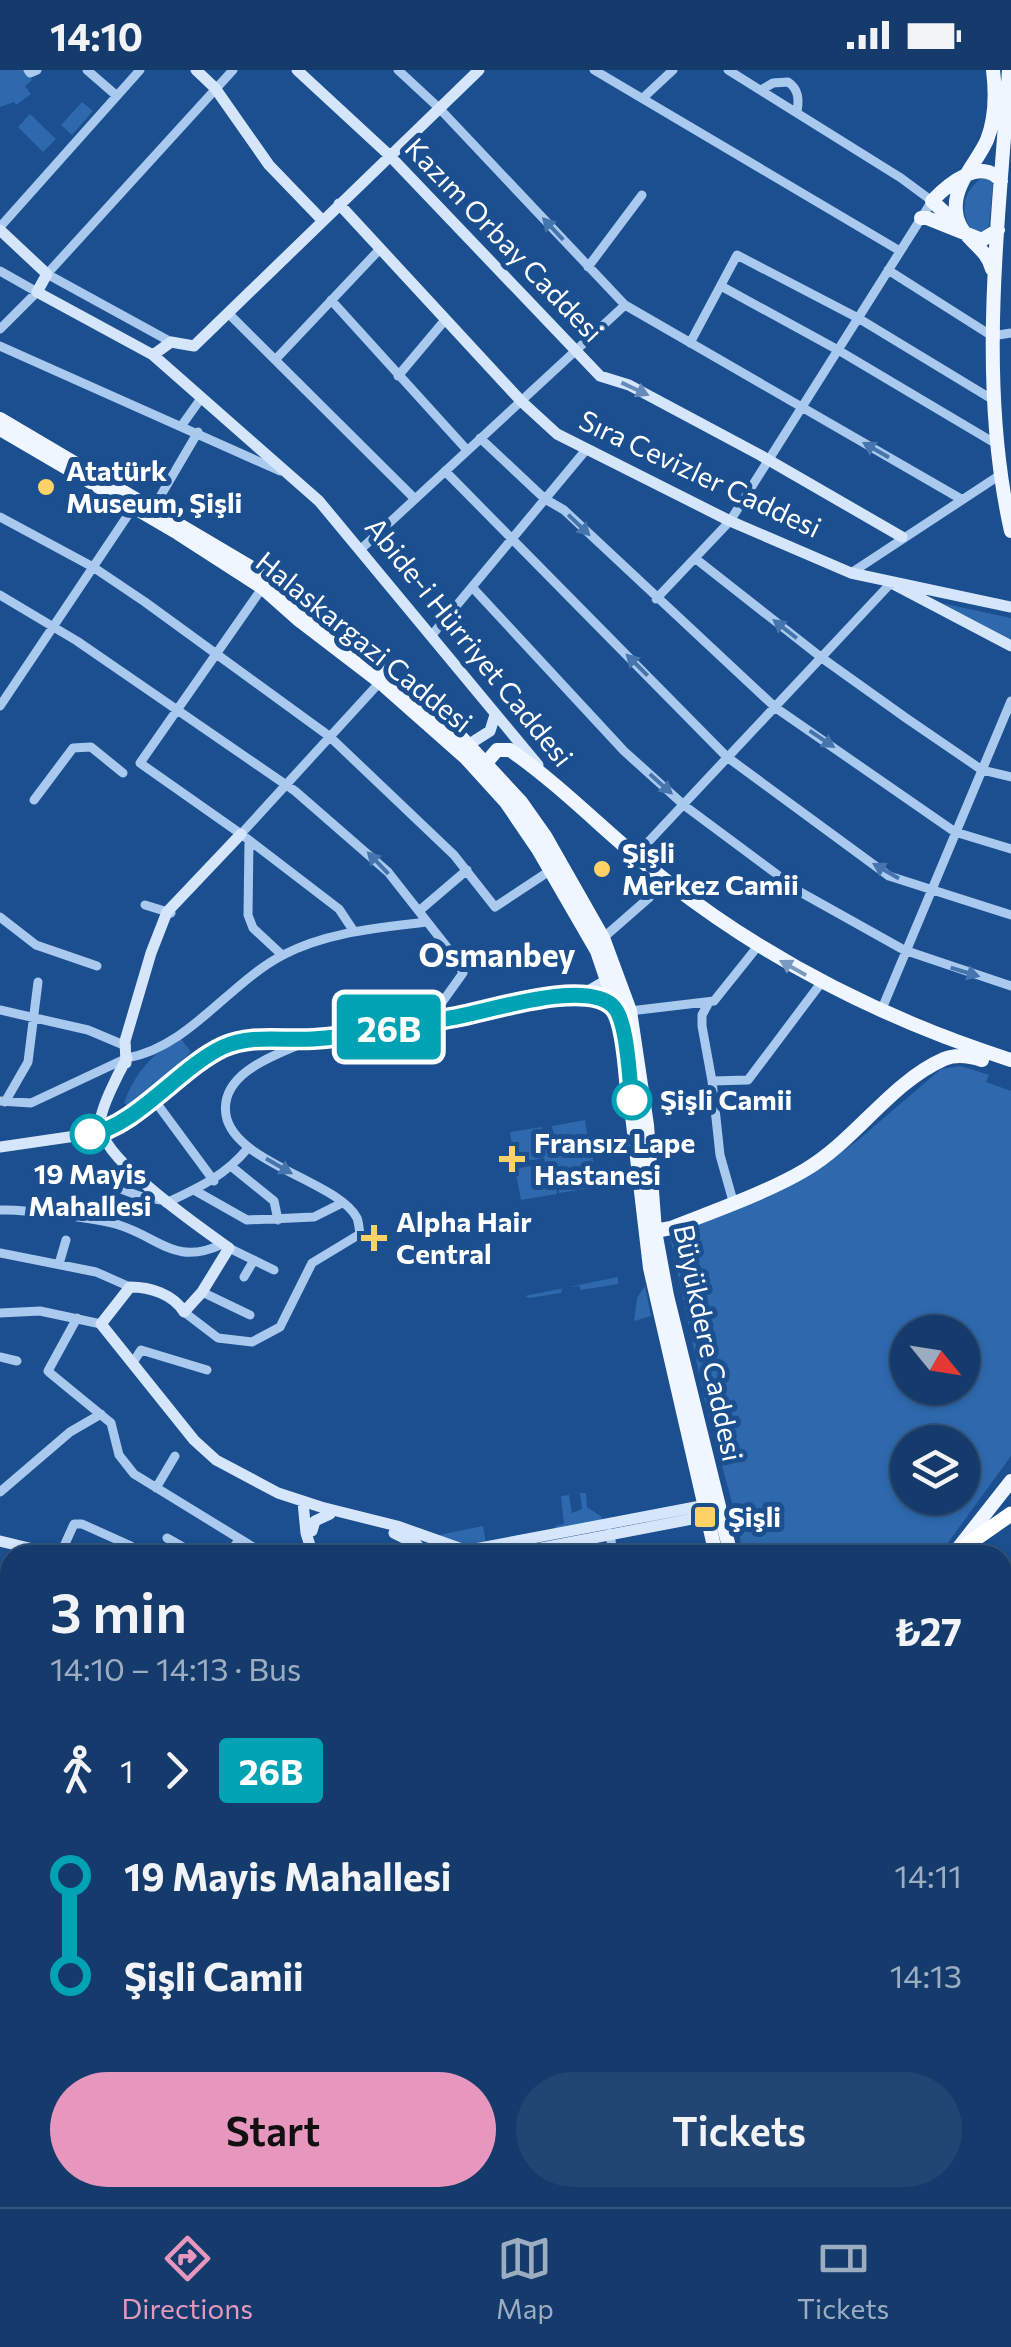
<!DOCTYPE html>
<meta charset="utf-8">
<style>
:root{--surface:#143b6b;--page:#214673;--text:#f1f3f6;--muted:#9dadc1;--line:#33557e;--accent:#e797bd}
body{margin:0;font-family:Commissioner,sans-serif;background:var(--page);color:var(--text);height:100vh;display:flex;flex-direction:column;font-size:38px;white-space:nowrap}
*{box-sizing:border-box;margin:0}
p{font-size:32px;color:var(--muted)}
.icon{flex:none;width:55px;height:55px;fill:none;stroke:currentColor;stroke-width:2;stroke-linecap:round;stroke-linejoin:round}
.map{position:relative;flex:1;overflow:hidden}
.drawer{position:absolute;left:0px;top:1475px;width:1012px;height:662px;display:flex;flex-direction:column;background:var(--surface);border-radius:30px 30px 0 0;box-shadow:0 2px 8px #0004,0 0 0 2px var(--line)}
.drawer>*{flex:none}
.badge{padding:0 20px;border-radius:8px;font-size:35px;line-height:65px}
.needle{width:65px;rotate:120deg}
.tools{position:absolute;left:890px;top:1245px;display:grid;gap:20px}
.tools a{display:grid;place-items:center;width:90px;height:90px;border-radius:50%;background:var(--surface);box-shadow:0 2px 8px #0004,0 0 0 2px var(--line);font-size:50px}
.map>.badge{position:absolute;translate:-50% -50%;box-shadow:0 0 0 5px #fff}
.legs{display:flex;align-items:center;gap:15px;height:110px;padding:0 50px;font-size:32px}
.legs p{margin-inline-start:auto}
.headline{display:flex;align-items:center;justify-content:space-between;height:170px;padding:0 50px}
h1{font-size:55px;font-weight:600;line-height:75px}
.cta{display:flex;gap:20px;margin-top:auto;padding:20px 50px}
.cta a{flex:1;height:115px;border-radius:60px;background:var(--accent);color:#111;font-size:40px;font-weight:600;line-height:115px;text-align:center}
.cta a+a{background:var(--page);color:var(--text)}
ul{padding:0 50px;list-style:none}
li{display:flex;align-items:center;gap:35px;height:100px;font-size:38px}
li i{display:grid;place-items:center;width:15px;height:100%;margin:0 12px;background:currentColor}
li i::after{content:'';width:25px;height:25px;margin:-12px;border:8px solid;border-radius:50%;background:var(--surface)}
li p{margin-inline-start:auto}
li:first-child i{background:linear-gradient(#0000 50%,currentColor 0)}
li:last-child i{background:linear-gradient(currentColor 50%,#0000 0)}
.status{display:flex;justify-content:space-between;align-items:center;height:70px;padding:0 50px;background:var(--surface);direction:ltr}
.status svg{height:28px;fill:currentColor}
.tab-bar{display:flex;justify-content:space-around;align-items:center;height:140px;border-top:2px solid var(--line);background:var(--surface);font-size:28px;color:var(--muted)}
.tab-bar a{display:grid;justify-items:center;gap:5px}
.tab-bar .on{color:var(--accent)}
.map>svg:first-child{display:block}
.green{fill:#2e69ad;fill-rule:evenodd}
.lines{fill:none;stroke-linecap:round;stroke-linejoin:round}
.street{stroke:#a9c9ee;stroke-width:9}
.secondary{stroke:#d6e6fa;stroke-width:11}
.primary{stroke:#f0f6ff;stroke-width:14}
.highway{stroke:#fff;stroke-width:15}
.oneway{fill:#4674ac}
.oneway2{fill:#668bba}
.oneway3{fill:#7b9ac1}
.line-1-casing{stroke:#fff;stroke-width:22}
.line-1{stroke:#00a3b4;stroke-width:15}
.poi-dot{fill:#ffd166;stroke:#1b4f8f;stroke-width:4}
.stop-1-dot{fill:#fff;stroke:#00a3b4;stroke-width:5}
.labels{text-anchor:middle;stroke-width:10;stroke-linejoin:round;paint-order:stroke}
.street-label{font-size:28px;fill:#fff;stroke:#1b4f8f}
.poi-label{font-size:28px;font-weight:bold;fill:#fff;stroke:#1b4f8f;text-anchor:start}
.stop-label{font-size:28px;font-weight:bold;fill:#fff;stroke:#1b4f8f;text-anchor:start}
.quarter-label{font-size:32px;font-weight:bold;fill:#fff;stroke:#1b4f8f}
</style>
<div class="status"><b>14:10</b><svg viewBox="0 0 49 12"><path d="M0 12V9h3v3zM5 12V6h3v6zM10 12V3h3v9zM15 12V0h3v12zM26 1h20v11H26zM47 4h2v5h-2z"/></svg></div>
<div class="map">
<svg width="1011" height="2137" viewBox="0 0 1011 2137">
<rect width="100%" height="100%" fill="#1b4f8f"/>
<!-- green -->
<path class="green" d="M 0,0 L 26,0 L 32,10 L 25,16 L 31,24 L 16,35 L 14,32 L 0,37 Z
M 82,32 L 93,41 L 72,65 L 61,55 Z
M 30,44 L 56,69 L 43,82 L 18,57 Z
M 983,107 L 990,107 L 993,113 L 989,155 L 983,163 L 973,162 C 958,142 963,121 983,107 Z
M 941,533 L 1011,548 L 1011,571 Z
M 178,965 L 191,982 L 131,1038 L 124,1033 C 137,999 151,988 178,965 Z
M 961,996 L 989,1005 L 986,1012 L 1011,1021 L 1011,1386 L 939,1485 L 742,1485 L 739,1458 L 707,1341 L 670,1167 L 806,1107 L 857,1071 L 941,999 ZM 908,1262 L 962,1262 L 962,1318 L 908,1318 ZM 908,1372 L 962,1372 L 962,1428 L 908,1428 Z
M 585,1050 L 590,1082 L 563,1088 L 592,1084 L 598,1117 L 559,1123 L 554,1099 L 557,1124 L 521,1130 L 515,1099 L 545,1093 L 544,1088 L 515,1093 L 510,1062 L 542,1057 L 548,1087 L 557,1085 L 552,1056 Z
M 618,1207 L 618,1214 L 581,1220 L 579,1216 L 562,1218 L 561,1223 L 529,1228 L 525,1226 Z
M 645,1216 L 651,1246 L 634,1251 L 637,1228 Z
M 580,1423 L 586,1423 L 587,1437 L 602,1447 L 599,1452 L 556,1460 L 555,1456 L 564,1454 L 561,1426 L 569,1425 L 572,1443 L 582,1439 Z
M 483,1456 L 486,1473 L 470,1476 L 434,1466 Z"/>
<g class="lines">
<!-- street -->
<path class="street" d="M 28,0 L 30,3 L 37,0
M 87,0 L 117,26
M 398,0 L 439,38 L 625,235 L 961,429
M 594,0 L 900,181
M 761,20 L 773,13 L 788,12 C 799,19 799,30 797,42
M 644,27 L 673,0
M 0,157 L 140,0
M 588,197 L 642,125
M 888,200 L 992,266 L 1011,263
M 0,201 L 37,222 L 0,259
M 721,216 L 838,280 L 998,375
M 331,230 L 467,380
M 228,243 L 413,427
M 171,272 L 47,204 L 233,0
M 690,273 L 737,185 L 858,248 L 995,331
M 0,276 L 280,401
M 275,290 L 379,180
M 398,306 L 445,250
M 182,355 L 202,327
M 480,368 L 545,429 L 564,440 L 776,638 L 955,762 L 1011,779
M 445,401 L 727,687 L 889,806 L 1011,845
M 154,437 L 198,362
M 0,447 L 93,497 L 145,532 L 329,666 L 454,785 L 495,837 L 551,800
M 361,479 L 625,235
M 696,489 L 822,588 L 906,648 L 982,700 L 1011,707
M 851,503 L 1000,405
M 265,514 L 140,693 L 241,764 L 339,839 L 353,860
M 472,517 L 624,681 L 685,736 L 802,823 L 904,880 L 1011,916
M 0,525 L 77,571 L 295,721 L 388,802 L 454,886 L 463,903 L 443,931 L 424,950
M 656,529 L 730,451 L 932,131 L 901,108 L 728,0
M 432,565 L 585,381
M 0,636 L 134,436
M 34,730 L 73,678 L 91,677 L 123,703
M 241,764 L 380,612
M 249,770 L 248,845 L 253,858 L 282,885
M 636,785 L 891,513
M 145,835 L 171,843
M 419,841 L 467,800
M 0,847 L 36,875 L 97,896
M 603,868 L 667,812
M 709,932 L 702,945 L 702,956 L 712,1011 L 720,1085 L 733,1131
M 0,940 L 88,960 L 126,976
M 630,941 L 714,931 L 758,876
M 881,941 L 1011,631
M 712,1011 L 748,1010 L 821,913
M 152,1027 L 214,1111
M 0,1031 L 31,1033 L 127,988 C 189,977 229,913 283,885 C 327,862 378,858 427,852
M 5,1032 L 28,992 L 38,912
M 232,1097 L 274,1131 L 278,1150
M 45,1106 C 65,1107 85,1108 104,1113 C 124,1119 140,1129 161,1130
M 194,1120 L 247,1150 L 314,1147 L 342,1133
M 166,1133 C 198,1118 225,1106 248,1078
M 0,1140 C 23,1139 97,1148 119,1155 C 162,1169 175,1196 223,1174
M 229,1178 L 274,1200
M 0,1183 L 96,1202 L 130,1217
M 59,1194 L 66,1170
M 244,1207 L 254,1190
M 202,1222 L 250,1245
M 184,1242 L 218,1268 L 252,1272 L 280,1257 L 312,1193 L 360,1164 C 359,1159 359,1153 357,1148 C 339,1112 234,1093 226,1045 C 219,1002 278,984 311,970
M 0,1243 L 40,1241 L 101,1254
M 77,1248 L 48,1301 L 50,1303 L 111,1353 L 119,1385 L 134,1404 L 266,1485
M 0,1287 L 17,1291
M 132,1294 L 141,1280 L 207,1300
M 156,1418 L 175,1386
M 0,1422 L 70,1362 L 101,1344
M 610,1463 L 613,1485
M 167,1468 L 197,1485
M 60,1485 L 74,1454 L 82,1454 L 131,1476
M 228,1485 L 239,1470
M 0,1572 L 10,1568
M 1002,1757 L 1011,1750
M 0,1788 L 10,1794
M 1002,1832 L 1011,1838
M 0,1839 L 10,1842 L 0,1863
M 1002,1924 L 1011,1933
M 1002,1954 L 1011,1948
M 3,2000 L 10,1986
M 1002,2083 L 1011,2078
M 1004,2122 L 1007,2137
M 137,2128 L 143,2137
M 672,2128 L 686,2137
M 366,2137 L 371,2128
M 711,2137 L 727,2128
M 976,2137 L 976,2128"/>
<!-- secondary -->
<path class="secondary" d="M 196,0 L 215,18 L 269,95 L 322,150
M 297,0 L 389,85 L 600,306 L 629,315 L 760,385 L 902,467
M 339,134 L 521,331 L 557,364 L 730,451 L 851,503 L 1011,537
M 0,160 L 47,204 L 37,222 L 153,285 L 319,431 L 538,695
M 153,285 L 171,272 L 194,276 L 479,0
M 895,515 L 1011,576
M 468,675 L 490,661 L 495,645
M 581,925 L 603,929 L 617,939
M 127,988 C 119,1002 100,1039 100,1054 C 100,1089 201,1158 229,1178 L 202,1222 L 184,1242 C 173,1224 150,1217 130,1217 L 101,1254 L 194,1370 L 216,1390 L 278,1423 L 321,1437 L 397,1456 L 462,1479 L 475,1479 L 706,1435
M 126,993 L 125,971 L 151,883 L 167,842 L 241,764
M 0,1077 L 103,1062 L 225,976 L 267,968 L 313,969 L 453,947 L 590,920 L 607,910
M 303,1432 L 306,1463 L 313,1485
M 312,1461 L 315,1451 L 330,1444
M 394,1463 L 416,1474 L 427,1485
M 0,1471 L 58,1485
M 505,1485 L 708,1446
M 0,1717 L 10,1709
M 0,2062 L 10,2070
M 81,2128 L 90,2137
M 200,2128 L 200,2137
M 777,2128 L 779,2137
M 885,2128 L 895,2137"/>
<!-- primary -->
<path class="primary" d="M 1009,0 C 999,153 977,309 1011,461
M 921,148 L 927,148 L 982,170 L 998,160
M 958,155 L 932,131 C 948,114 982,86 1001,111
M 992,199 C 986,174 958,169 956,141 C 953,114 977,93 987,70 C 996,47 996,24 993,0
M 0,349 L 269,508 L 459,665 L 521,732 L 545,766 L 603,868 L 630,941 L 647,1055 L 655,1161 L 667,1226 L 731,1485
M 0,359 L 178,463 L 263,518 L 299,550 L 380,612 L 466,688 L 506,732 L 538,779 L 597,881 L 621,952 L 650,1198 L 716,1485
M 483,701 L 486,693 L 497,680 L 510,680 C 566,719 614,771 668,812 C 772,893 886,950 1011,990
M 655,1161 L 671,1158 C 714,1141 766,1123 805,1100 C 856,1070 890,1013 944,989 C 956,984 970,986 982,990
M 956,1481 L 1011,1411
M 622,2137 L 628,2128
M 650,2137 L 656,2128"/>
<!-- highway -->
<path class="highway" d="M 955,1483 L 1011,1444
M 1002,1524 L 1011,1512
M 1002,1583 L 1011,1571
M 1002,1617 L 1011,1603
M 609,2137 L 614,2128
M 634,2137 L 640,2128"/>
</g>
<!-- one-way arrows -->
<defs><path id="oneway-solid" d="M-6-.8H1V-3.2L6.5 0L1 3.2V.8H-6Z" transform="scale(2.5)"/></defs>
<g class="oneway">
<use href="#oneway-solid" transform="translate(553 159) rotate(-133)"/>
<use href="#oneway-solid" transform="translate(876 380) rotate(-150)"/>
<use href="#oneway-solid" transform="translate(579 455) rotate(44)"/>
<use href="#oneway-solid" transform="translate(785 559) rotate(-142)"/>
<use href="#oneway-solid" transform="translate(637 595) rotate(-135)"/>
<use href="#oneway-solid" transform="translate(822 669) rotate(34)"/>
<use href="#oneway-solid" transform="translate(661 714) rotate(42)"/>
<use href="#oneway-solid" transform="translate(378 793) rotate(-134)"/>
<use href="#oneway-solid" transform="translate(886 801) rotate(-150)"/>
<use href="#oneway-solid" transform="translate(965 902) rotate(17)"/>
<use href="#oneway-solid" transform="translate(279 1096) rotate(30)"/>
</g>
<use class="oneway2" href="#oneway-solid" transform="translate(635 319) rotate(25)"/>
<use class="oneway3" href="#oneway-solid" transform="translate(793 898) rotate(-151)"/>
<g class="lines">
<defs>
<path id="line-1" d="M 90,1064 C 135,1057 180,997 223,977 C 252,964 283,971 313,969 C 361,966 410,955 456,947 C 493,940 583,910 612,935 C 628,948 629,1009 632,1030"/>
</defs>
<!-- line-1 casing -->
<use href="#line-1" class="line-1-casing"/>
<!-- line-1 -->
<use href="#line-1" class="line-1"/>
</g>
<!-- markers -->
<g class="poi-dot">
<circle cx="46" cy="417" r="10"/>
<circle cx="602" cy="799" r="10"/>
<path d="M507 1074h10v10h10v10h-10v10h-10v-10h-10v-10h10z"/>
<path d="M369 1153h10v10h10v10h-10v10h-10v-10h-10v-10h10z"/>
<rect x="693" y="1435" width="24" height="24" rx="5"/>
</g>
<g class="stop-1-dot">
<circle cx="632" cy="1030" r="18"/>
<circle cx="90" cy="1064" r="18"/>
</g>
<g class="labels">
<!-- street labels -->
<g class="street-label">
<text transform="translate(504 170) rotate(46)" y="10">Kazım Orbay Caddesi</text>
<text transform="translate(700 404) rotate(25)" y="10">Sıra Cevizler Caddesi</text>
<text transform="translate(364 572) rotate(39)" y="10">Halaskargazi Caddesi</text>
<text transform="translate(469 572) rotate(51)" y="10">Abide-i Hürriyet Caddesi</text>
<text transform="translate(708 1273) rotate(78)" y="10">Büyükdere Caddesi</text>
</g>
<!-- poi labels -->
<g class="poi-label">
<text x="66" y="411">Atatürk<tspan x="66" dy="32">Museum, Şişli</tspan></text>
<text x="622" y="793">Şişli<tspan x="622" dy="32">Merkez Camii</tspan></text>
<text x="534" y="1083">Fransız Lape<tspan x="534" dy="32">Hastanesi</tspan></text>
<text x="396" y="1162">Alpha Hair<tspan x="396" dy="32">Central</tspan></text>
<text x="728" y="1457">Şişli</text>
</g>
<!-- stop labels -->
<g class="stop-label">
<text x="660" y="1040">Şişli Camii</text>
<text x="90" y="1114" text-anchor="middle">19 Mayis<tspan x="90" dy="32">Mahallesi</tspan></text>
</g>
<!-- quarter labels -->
<g class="quarter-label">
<text x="497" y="897">Osmanbey</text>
</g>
</g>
</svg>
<div class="tools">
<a><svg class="needle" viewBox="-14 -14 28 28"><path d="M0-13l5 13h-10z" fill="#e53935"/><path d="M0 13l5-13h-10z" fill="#9dadc1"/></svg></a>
<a><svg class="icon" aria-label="layers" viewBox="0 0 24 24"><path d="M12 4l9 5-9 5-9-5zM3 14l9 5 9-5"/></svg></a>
</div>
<b class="badge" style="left:389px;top:957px;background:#00a3b4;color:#fff">26B</b>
<section class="drawer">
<div class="headline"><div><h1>3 min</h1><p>14:10 – 14:13 · Bus</p></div><b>₺27</b></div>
<div class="legs"><svg class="icon" aria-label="walk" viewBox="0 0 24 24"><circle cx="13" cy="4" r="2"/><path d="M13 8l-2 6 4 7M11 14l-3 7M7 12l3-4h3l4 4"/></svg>1<svg class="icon" aria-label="forward" viewBox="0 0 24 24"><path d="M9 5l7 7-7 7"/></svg><b class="badge" style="background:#00a3b4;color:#fff">26B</b></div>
<ul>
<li><i style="color:#00a3b4"></i><b>19 Mayis Mahallesi</b><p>14:11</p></li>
<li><i style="color:#00a3b4"></i><b>Şişli Camii</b><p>14:13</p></li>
</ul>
<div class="cta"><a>Start</a><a>Tickets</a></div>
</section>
</div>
<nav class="tab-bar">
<a class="on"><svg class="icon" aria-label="directions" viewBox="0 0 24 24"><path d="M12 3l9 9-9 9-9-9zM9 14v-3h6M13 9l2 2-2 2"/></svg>Directions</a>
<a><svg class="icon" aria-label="map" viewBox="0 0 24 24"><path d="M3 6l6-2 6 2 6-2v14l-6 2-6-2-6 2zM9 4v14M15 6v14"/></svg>Map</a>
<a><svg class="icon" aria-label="tickets" viewBox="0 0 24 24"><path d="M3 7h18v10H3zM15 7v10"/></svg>Tickets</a>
</nav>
